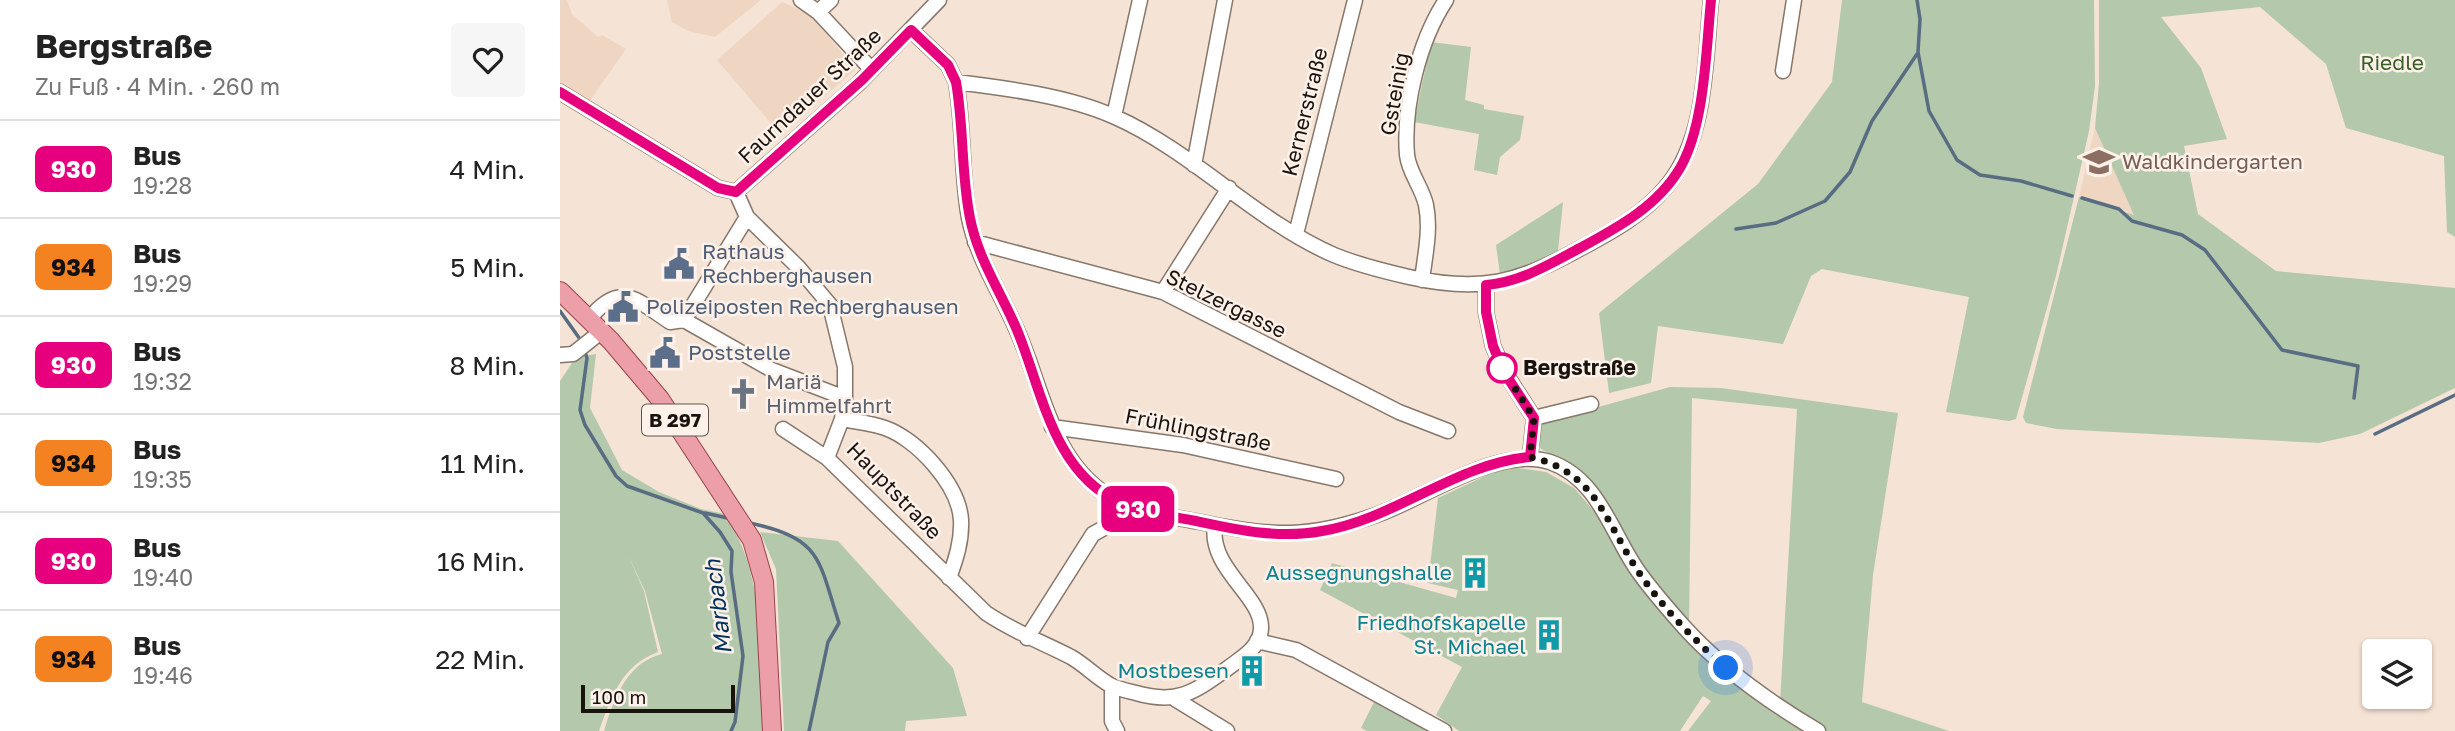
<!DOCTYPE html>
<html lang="de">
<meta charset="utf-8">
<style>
:root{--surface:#fff;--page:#f6f6f6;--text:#222;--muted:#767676;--line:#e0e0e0}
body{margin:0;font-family:"Golos Text",sans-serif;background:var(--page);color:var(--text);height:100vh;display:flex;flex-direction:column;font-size:26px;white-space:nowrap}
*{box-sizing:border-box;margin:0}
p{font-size:23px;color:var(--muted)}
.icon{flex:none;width:38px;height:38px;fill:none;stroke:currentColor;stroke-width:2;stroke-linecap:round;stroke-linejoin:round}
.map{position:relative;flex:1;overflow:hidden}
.details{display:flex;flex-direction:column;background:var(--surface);width:560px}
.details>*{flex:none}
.badge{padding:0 14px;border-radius:10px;font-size:24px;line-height:46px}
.controls{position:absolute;left:1802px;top:639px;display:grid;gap:14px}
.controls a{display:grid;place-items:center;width:70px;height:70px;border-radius:7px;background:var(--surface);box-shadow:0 2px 5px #0004;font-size:35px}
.scale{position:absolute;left:21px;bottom:18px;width:154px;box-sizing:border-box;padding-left:7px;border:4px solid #19130e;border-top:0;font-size:19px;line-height:24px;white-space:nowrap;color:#19130e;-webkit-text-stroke:5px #fdf1e9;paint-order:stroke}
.you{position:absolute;width:35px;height:35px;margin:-18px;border:5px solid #fff;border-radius:50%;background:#1a73e8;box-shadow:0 0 0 10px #1a73e833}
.map>.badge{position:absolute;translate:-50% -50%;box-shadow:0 0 0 4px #fff}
.round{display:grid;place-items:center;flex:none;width:74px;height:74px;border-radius:7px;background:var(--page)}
.overview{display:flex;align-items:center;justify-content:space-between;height:119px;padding:0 35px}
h1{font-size:33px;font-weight:700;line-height:52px}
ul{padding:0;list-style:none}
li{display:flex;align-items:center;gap:21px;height:98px;padding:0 35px;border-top:2px solid var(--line)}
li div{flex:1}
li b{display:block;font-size:26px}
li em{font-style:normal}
li .badge{min-width:77px;font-weight:700;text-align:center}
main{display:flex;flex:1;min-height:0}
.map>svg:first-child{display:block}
.built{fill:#efd6c2}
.green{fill:#b4c8ac}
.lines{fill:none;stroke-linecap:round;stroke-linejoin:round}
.stream{stroke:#586c82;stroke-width:3.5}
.minor-casing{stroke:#87776a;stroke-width:17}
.major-casing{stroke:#9a444e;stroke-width:20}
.minor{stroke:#fff;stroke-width:14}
.major{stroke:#ec9fa9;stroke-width:18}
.line-casing{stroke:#fff;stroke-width:16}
.line{stroke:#e6007e;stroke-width:10}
.walk{stroke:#19130e;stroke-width:7;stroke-dasharray:0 12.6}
.stop-dot{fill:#fff;stroke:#e6007e;stroke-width:3.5}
.labels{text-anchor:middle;stroke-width:5;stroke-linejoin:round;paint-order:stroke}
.shield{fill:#fdf1e9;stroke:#5d5650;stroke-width:2}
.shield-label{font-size:19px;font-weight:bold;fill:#19130e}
.park-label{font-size:21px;fill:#3b5f28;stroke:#fdf1e9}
.street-label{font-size:21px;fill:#19130e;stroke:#fdf1e9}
.education-label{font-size:21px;fill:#785e54;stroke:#fdf1e9;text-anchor:start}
.service-label{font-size:21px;fill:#4e5e75;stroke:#fdf1e9;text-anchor:start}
.stop-label{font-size:21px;font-weight:bold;fill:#19130e;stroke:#fdf1e9;text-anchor:start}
.worship-label{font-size:21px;fill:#5b616d;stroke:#fdf1e9;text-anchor:start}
.culture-label{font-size:21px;fill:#0d838f;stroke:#fdf1e9;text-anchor:end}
.water-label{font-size:23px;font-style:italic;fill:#00315e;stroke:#fdf1e9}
</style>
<main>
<section class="details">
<div class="overview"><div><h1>Bergstraße</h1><p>Zu Fuß · 4 Min. · 260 m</p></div><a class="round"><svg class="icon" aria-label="heart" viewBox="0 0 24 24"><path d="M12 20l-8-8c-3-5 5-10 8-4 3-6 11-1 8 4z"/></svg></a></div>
<ul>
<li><span class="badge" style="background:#e6007e;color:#fff">930</span><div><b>Bus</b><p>19:28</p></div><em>4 Min.</em></li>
<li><span class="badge" style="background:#f58220;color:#111">934</span><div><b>Bus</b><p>19:29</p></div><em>5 Min.</em></li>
<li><span class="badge" style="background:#e6007e;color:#fff">930</span><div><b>Bus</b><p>19:32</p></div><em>8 Min.</em></li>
<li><span class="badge" style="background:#f58220;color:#111">934</span><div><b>Bus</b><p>19:35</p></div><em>11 Min.</em></li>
<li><span class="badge" style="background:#e6007e;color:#fff">930</span><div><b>Bus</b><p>19:40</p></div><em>16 Min.</em></li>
<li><span class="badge" style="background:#f58220;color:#111">934</span><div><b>Bus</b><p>19:46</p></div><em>22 Min.</em></li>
</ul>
</section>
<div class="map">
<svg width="1895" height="731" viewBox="0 0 1895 731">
<rect width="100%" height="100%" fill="#f5e3d5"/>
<!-- built -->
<path class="built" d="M 0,0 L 7,0 L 12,14 L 38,37 L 42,35 L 66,49 L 29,102 L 0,84 Z
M 107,0 L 201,0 L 155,37 L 128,31 L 112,22 Z
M 222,2 L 252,15 L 295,70 L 220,134 L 157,60 Z
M 1535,128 L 1575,216 L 1561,208 L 1519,197 Z"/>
<!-- green -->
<path class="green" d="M 1282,0 L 1534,0 L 1535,86 L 1529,131 L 1496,276 L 1456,419 L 1449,421 L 1386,412 L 1409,297 L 1262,269 L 1251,276 L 1223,344 L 1098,326 L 1091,383 L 1049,393 L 1039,313 L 1198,184 L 1272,82 Z
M 1539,0 L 1895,0 L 1895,237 L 1887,232 L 1884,156 L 1786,128 L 1766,64 L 1700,7 L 1601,17 L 1641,68 L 1667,139 L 1624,146 L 1638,214 L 1716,271 L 1895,288 L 1895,388 L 1800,434 L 1759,443 L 1497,429 L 1466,423 L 1463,417 L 1519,197 L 1574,215 L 1535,128 L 1539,83 Z
M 871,42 L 911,47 L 905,100 L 924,105 L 924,109 L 964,116 L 960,140 L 940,157 L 937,175 L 914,170 L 919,134 L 854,122 Z
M 1003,202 L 998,251 L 971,267 L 940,274 L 936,245 Z
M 36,354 L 30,408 L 62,470 L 99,492 L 141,509 L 165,514 C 207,577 200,658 205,731 L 44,731 C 54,699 66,663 102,654 L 85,591 L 68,555 L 84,591 L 98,652 C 62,665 51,697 39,731 L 0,731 L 0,381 L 16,357 Z
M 1110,387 L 1161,388 L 1338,413 L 1313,575 L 1302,702 L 1389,731 L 1266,731 L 1220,703 L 1237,409 L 1132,398 L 1129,626 L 1099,591 L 1023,472 L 981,449 L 978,440 L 981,423 Z
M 953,467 L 986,472 L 1014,488 C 1058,537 1092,595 1134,645 C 1165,682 1208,708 1249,731 L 1128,731 L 1151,701 L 1143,696 L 1120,731 L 899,731 L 876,715 L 902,667 L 760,590 L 772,563 L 896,598 L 898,590 L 868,583 L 878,498 L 936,471 Z
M 200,532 L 278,541 L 393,668 L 407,716 L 346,721 L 345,731 L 224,731 L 216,569 Z
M 815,700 L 868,731 L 807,731 L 801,728 Z"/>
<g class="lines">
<!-- stream -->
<path class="stream" d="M 1357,0 L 1360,19 L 1358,52 L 1369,111 L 1397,160 L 1420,175 L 1461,181 L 1512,196
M 1522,198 L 1559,209 L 1572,221 L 1622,235 L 1645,250 L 1722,350 L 1798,366 L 1794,398
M 1176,229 L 1216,223 L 1265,201 L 1290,172 L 1312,121 L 1357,54
M 0,311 L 22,342
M 24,349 L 27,358 L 20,410 L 25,425 L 56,476 L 67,486 L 143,513 L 160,532 L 172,551 L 171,572 L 183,656 L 175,722 L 171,731
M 1815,434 L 1895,395
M 145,513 L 172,519
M 190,523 C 262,539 258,558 279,623 L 268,642 L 249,731"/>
<defs>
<path id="minor" d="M 241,0 L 258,12 L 312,70
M 258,12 L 271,0
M 351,30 L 388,65 L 396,82 C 404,127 401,173 409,218 C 417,257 439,290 455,326 C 482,383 489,458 547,495 C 573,513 610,516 640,522 C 712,537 750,539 819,514 C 868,496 940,445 990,462 C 1039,479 1051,533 1078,571 C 1092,591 1108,609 1124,627 C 1162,669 1209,702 1258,731
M 1223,71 L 1234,0
M 396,82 C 445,88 509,96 555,117 C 632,151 697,222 774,255 C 798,265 823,271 849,277 C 921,293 957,283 1021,248 C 1051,232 1084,214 1106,187 C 1147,139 1145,60 1151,0
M 0,92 L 158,188 L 176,192
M 554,116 L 580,0
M 634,165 L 665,0
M 176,192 L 187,217 L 238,267 L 270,305 L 285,367 L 285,398 L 282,419 L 267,458
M 176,192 L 298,84 L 379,0
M 736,234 L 795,0
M 415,242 L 603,292 L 839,412 L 888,431
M 862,280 C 865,255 871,230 866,205 C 862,187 849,173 847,155 C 843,106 859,41 886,0
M 926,285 L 926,312 L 933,346 L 944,371 L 974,418 L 970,457
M 603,292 L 669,188
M 29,319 C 60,281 76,299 110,322 L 124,320 L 212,370 L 285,398
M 124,320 L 187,217
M 0,355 L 13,354 L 42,331
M 974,418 L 1031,404
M 282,419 C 296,422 311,423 325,428 C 357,439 399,485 401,520 C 402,541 396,559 389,578
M 492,427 L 623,445 L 776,479
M 223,429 L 267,458 L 426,613 C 454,632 482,642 511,657 C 525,665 536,677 550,685 C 558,689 568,691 576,693 C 618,705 634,692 668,668 C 681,658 700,648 701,629 C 703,596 648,569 655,525
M 467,638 L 533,534 L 579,509
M 697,641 L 736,650 L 884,731
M 552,686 L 552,721 L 557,731
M 615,699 L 667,731"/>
<path id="major" d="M 0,291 L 51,341 L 100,399 L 192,540 L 204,582 L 212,731"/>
</defs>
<!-- minor casing -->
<use href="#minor" class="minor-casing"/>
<!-- major casing -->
<use href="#major" class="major-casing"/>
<!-- minor -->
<use href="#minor" class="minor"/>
<!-- major -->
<use href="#major" class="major"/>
</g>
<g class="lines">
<defs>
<path id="line" d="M 0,92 L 158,188 L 176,192 L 302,80 L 351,30 L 388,65 L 396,82 C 404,127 401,174 410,218 C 418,259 441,292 457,330 C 482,390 493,472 559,502 C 583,513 611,516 636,521 C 678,530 719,539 762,531 C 835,519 898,463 970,457 L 974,418 L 944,372 L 933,346 L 926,312 L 926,285 C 961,282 990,264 1020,248 C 1057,228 1098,206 1120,168 C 1145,125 1146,50 1151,0"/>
</defs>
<!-- line casing -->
<use href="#line" class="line-casing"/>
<!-- line -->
<use href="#line" class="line"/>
<!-- walk -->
<path class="walk" d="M 942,368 L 974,418 L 970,457 C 1035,472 1044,518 1076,568 C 1100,605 1133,639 1166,668"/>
</g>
<!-- icons -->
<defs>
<symbol id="school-bare" viewBox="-9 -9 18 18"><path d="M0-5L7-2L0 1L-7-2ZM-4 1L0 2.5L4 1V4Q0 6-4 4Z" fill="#8d6e63" stroke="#fdf1e9" stroke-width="2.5" paint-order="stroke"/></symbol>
<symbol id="civic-bare" viewBox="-9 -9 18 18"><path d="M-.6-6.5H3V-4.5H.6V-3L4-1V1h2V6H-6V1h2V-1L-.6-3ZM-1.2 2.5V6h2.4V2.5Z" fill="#5c6f8a" stroke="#fdf1e9" stroke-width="2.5" paint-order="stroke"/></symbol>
<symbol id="church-bare" viewBox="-9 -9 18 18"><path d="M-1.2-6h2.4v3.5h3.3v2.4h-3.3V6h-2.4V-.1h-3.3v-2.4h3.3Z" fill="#6b7280" stroke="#fdf1e9" stroke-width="2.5" paint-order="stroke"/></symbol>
<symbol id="building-bare" viewBox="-9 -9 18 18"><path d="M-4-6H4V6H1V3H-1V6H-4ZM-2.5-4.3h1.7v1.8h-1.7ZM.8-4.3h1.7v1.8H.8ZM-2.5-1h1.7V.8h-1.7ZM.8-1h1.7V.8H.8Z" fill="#0f9aa8" stroke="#fdf1e9" stroke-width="2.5" paint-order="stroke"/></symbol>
</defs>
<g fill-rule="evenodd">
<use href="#school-bare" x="1517" y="140" width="44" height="44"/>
<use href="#civic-bare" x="97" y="242" width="44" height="44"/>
<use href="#civic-bare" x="41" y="285" width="44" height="44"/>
<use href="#civic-bare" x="83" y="331" width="44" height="44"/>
<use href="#church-bare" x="161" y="372" width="44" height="44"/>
<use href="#building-bare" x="893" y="551" width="44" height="44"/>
<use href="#building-bare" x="967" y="613" width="44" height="44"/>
<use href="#building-bare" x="670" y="649" width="44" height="44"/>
</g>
<!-- markers -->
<circle class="stop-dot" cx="942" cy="368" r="14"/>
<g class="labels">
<!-- shield labels -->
<rect class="shield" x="82" y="404.5" width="66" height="31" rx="5"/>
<g class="shield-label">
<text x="115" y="427">B 297</text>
</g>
<!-- park labels -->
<g class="park-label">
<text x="1832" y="70">Riedle</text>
</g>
<!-- street labels -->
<g class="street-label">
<text transform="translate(835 94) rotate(-80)" y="7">Gsteinig</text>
<text transform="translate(250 96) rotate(-43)" y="7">Faurndauer Straße</text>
<text transform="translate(745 112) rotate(-76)" y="7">Kernerstraße</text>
<text transform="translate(666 304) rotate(26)" y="7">Stelzergasse</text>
<text transform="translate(638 430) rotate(11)" y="7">Frühlingstraße</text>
<text transform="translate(334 491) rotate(46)" y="7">Hauptstraße</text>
</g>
<!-- education labels -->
<g class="education-label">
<text x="1562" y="169">Waldkindergarten</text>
</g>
<!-- service labels -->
<g class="service-label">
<text x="142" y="259">Rathaus<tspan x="142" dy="24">Rechberghausen</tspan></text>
<text x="86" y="314">Polizeiposten Rechberghausen</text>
<text x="128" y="360">Poststelle</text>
</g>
<!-- stop labels -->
<g class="stop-label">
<text x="963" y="375">Bergstraße</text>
</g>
<!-- worship labels -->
<g class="worship-label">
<text x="206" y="389">Mariä<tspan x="206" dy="24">Himmelfahrt</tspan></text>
</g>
<!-- culture labels -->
<g class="culture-label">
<text x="892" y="580">Aussegnungshalle</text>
<text x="966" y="630">Friedhofskapelle<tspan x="966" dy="24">St. Michael</tspan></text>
<text x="669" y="678">Mostbesen</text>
</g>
<!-- water labels -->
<g class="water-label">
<text transform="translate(158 607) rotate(-97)" y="8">Marbach</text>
</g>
</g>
</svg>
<div class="controls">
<a><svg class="icon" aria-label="layers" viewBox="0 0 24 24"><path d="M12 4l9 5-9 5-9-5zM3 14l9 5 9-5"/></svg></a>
</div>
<div class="scale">100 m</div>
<div class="you" style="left:1166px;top:668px"></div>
<b class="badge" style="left:578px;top:509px;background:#e6007e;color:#fff">930</b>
</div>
</main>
